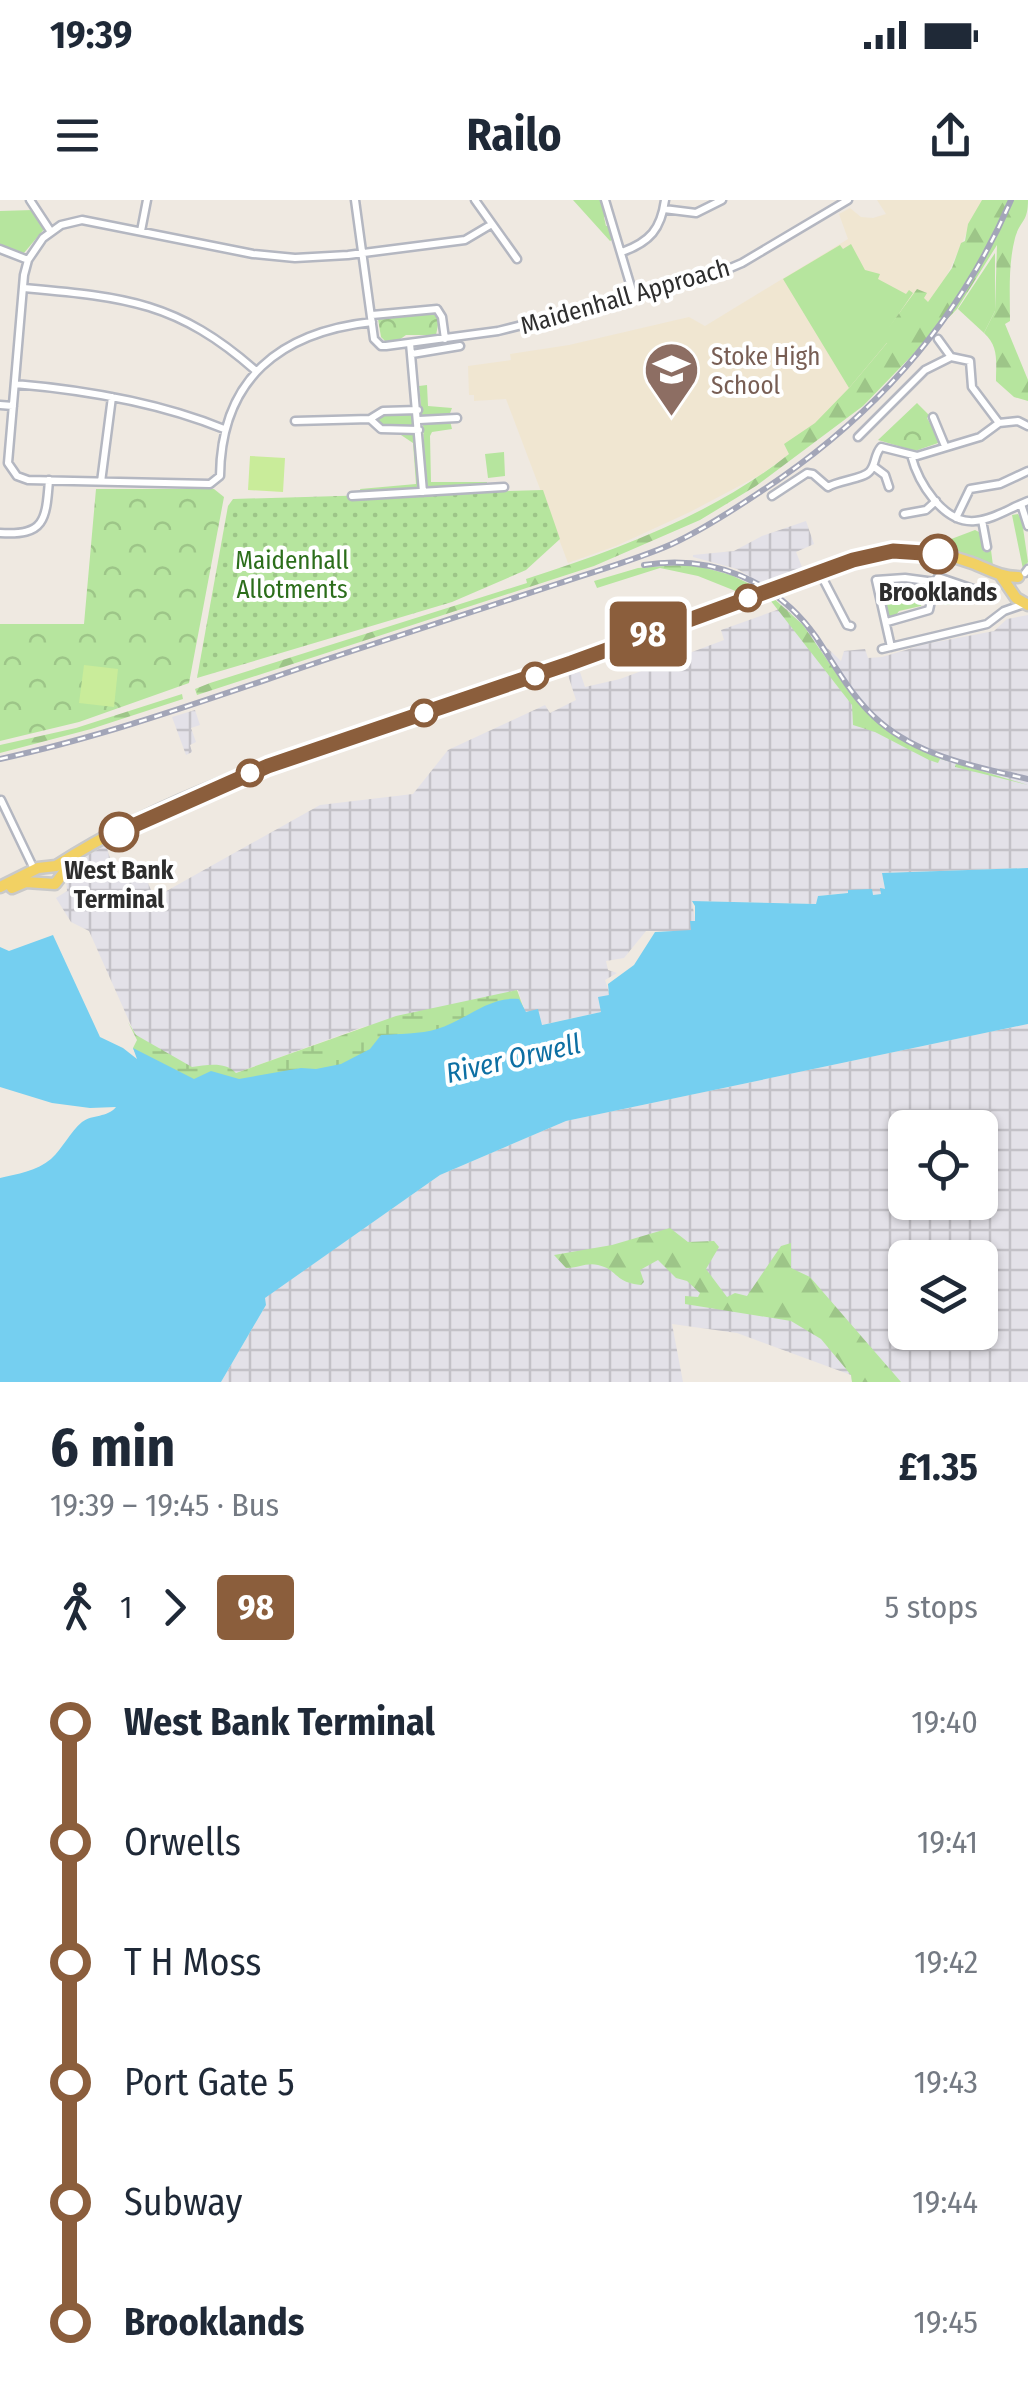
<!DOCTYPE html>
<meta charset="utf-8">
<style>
:root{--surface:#fff;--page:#f2f2f3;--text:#1f2937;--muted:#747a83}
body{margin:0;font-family:"Fira Sans Condensed",sans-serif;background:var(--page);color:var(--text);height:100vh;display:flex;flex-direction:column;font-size:38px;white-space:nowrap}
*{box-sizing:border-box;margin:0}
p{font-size:32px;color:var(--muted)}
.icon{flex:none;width:55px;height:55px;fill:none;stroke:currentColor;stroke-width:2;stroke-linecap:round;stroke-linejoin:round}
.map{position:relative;height:1182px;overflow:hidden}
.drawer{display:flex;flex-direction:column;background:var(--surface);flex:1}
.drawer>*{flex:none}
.badge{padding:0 20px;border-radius:8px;font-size:35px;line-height:65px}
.buttons{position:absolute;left:888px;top:910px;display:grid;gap:20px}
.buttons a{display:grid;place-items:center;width:110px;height:110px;border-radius:15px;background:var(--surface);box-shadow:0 2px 8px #0004;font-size:50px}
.map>.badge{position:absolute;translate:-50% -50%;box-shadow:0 0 0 5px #fff}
.legs{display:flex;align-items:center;gap:15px;height:110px;padding:0 50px;font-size:32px}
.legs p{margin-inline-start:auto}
.head{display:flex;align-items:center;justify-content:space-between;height:170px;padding:0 50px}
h1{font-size:55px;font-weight:700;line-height:75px}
ul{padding:0 50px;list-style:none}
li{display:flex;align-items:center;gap:35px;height:120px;font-size:38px}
li i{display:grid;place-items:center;width:15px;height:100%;margin:0 12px;background:currentColor}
li i::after{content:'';width:25px;height:25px;margin:-12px;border:8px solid;border-radius:50%;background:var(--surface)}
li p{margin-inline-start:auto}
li:first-child i{background:linear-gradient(#0000 50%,currentColor 0)}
li:last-child i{background:linear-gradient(currentColor 50%,#0000 0)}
.status{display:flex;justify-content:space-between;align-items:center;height:70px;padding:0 50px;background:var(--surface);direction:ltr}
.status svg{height:28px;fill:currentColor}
header{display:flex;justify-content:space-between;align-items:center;height:130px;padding:0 50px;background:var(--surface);font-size:45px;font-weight:700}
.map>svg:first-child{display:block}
.industrial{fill:url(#industrial-grid);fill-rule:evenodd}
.education{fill:#f0e6d1}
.grass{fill:#b6e59e}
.forest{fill:url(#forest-firs)}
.wetland{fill:url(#wetland-marsh)}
.park{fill:url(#park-crowns)}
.garden{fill:url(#garden-dots)}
.pitch{fill:#c9ec9a}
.water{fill:#75cff0}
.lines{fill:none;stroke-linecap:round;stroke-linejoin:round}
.street-casing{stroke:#b4b7c1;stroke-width:11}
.primary-casing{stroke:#c9c9c9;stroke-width:15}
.street{stroke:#fff;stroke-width:6}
.primary{stroke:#f2d163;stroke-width:10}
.rail-casing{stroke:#a3a6b8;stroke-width:6}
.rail{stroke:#fff;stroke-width:2.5;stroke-dasharray:8;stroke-linecap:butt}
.line-1-casing{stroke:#fff;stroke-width:22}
.line-1{stroke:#8b5e3c;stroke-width:15}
.stop-1-dot{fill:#fff;stroke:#8b5e3c;stroke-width:5}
.labels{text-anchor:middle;stroke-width:8;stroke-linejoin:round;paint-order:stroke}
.street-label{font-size:25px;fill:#2e2e2e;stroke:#fff}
.education-label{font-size:25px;fill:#785e54;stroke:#fff;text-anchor:start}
.park-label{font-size:25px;fill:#2c6e1b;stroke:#fff}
.stop-label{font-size:25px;font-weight:bold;fill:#2e2e2e;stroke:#fff}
.water-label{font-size:28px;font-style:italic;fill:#0d6fa3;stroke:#fff}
</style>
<div class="status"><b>19:39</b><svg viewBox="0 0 49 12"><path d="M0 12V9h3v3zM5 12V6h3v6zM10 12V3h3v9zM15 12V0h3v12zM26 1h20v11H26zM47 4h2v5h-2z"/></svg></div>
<header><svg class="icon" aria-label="menu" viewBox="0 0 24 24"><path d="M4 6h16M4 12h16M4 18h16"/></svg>Railo<svg class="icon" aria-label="share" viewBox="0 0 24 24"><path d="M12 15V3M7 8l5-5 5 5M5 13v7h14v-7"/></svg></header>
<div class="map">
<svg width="1028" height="1182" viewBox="0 0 1028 1182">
<defs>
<pattern id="industrial-grid" width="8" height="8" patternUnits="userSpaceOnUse" patternTransform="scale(2.5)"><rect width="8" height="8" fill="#e3e1e8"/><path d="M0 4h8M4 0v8" fill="none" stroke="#c3c1c7"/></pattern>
<pattern id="forest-firs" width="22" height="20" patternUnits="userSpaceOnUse" patternTransform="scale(2.5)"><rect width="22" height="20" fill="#b6e59e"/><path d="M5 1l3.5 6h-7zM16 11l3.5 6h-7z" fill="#9dc588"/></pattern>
<pattern id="wetland-marsh" width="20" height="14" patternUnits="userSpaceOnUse" patternTransform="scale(2.5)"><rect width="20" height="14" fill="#b6e59e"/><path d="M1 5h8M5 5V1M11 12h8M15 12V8" fill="none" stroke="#9dc588"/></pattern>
<pattern id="park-crowns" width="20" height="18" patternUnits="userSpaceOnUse" patternTransform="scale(2.5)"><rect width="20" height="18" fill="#b6e59e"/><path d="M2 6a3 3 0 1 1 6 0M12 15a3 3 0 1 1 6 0" fill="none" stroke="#9dc588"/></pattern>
<pattern id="garden-dots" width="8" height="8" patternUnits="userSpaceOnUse" patternTransform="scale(2.5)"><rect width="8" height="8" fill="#b6e59e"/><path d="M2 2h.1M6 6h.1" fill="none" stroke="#9dc588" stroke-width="1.8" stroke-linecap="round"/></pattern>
</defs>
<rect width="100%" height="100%" fill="#efe9e1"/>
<!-- industrial -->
<path class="industrial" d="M 806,321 L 814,344 L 796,352 L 802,367 L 783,379 L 770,379 L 771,385 L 768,387 L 737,369 L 693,357 L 693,355 L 734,351 L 762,336 Z
M 781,404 L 841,461 L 844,451 L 865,449 L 868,458 L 882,457 L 926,444 L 994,431 L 1007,419 L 1028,415 L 1028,668 L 882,673 L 885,690 L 882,694 L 872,695 L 872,690 L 818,696 L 816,704 L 692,701 L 695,721 L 691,731 L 646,731 L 624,758 L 606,761 L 608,770 L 617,773 L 605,780 L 610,795 L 601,812 L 541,825 L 525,812 L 518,790 L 360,828 L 236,873 L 190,868 L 138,841 L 89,731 L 71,722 L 56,698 L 67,691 L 66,680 L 77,665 L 88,655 L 106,645 L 115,675 L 141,665 L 154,698 L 320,605 L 413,594 L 448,550 L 545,505 L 550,513 L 576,500 L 568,475 L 580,472 L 585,487 L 620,479 L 724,440 L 721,430 L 777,410 Z
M 195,510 L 200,525 L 191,528 L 196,542 L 190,545 L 192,552 L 186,555 L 172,517 Z
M 1028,824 L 1028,1182 L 852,1182 L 851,1175 L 737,1133 L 672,1124 L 683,1182 L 221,1182 L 266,1105 L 264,1098 L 440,975 L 566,921 ZM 905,928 L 980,928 L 980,1002 L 905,1002 ZM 905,1058 L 980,1058 L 980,1132 L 905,1132 Z"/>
<!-- education -->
<path class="education" d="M 877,0 L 982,0 L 941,88 L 795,250 L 760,275 L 690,312 L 616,346 L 568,363 L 506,199 L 474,201 L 474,195 L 469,195 L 468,166 L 511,160 L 510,154 L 569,145 L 689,117 L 705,126 L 848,39 L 839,14 L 850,8 L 861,17 L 873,18 L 886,14 Z"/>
<!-- grass -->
<path class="grass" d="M 573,0 L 602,0 L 609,14 L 604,17 L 606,26 L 613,25 L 616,38 L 610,41 Z
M 33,10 L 45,28 L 24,53 L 0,46 L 0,11 Z
M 851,44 L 865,70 L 880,74 L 878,79 L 906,94 L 909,90 L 913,93 L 887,131 L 891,138 L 849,188 L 783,79 L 840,45 L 843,49 Z
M 995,53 L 995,111 L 984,133 L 958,109 Z
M 427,185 L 428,206 L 452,208 L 449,216 L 422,215 L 419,186 Z
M 409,212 L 415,213 L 416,225 L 382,226 L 376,221 L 382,214 Z
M 450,221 L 452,229 L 432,232 L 430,236 L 431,282 L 487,282 L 487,287 L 429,288 L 426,286 L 423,224 Z
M 398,233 L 417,235 L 419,288 L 361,293 L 360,289 L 416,284 L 413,243 Z
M 504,252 L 505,276 L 488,278 L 485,254 Z
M 1018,314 L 1022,321 L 1028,362 L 1023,369 L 1012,315 Z
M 975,330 L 981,333 L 984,352 L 991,350 L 993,366 L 944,347 L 915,345 L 943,339 L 946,341 Z
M 944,381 L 979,392 L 977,401 L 945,405 L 938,402 Z
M 898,399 L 922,400 L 921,406 L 899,411 L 894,418 L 889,418 L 884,401 Z"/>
<!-- forest -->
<path class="forest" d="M 982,0 L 1028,0 C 1028,23 1020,20 1015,38 C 1008,65 1010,94 1010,121 L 1005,124 L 1028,180 L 1028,201 L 1014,197 L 996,181 C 996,161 999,147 984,133 L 995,111 L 997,45 L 957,109 L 863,206 L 756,286 L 700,320 L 594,366 L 197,495 L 195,489 L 210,483 L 527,383 L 526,379 C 619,349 714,314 789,254 L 784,244 L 815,223 L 849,188 L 887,143 L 886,131 L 917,89 L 927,93 L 924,98 L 928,102 L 952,68 L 961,43 L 965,41 L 968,24 Z
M 691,364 L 731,375 L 752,385 L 738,392 L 698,376 L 660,368 L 597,388 L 594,381 L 638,368 Z
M 770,395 L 803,425 L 852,496 L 895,536 L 939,558 L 1028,585 L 955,567 L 956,563 L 940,559 L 938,563 L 929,560 L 875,532 L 853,525 L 852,505 L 767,396 Z
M 182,494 L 183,499 L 91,529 L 0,553 L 0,545 L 76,528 Z
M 670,1028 L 688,1042 L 714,1041 L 719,1047 L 706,1069 L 727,1097 L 735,1093 L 747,1096 L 781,1046 L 791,1043 L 791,1068 L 810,1077 L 901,1182 L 852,1182 L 851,1175 L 821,1139 L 791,1121 L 685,1104 L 685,1096 L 698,1097 L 700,1093 L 687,1081 L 676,1078 L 658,1060 L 640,1070 L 644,1082 L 641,1085 C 613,1082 619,1070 598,1065 C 588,1062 577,1068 566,1068 L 554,1055 L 612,1045 Z"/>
<!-- wetland -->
<path class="wetland" d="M 517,790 L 525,812 L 360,869 L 202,883 L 139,861 L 133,848 L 137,840 L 128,822 L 136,835 L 192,867 C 207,865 225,861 236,873 L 396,816 Z"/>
<!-- park -->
<path class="park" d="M 432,112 L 439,120 L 436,135 L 406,135 L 399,140 L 385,141 L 381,137 L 378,119 Z
M 917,203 L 929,215 L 927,218 L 941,242 L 915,251 L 878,240 Z
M 96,289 L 214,289 L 224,297 L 189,483 L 79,522 L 0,541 L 0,424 L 84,424 Z"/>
<!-- garden -->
<path class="garden" d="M 543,290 L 560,339 L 526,370 L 452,402 L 197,478 L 228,306 L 233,299 Z"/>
<!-- pitch -->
<path class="pitch" d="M 250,256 L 285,258 L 283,292 L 248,290 Z
M 84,465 L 118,469 L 114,507 L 79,503 Z"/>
<!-- water -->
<path class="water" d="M 1028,668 L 1028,824 L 566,921 L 440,975 L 265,1098 L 266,1105 L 221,1182 L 0,1182 L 0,978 C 17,974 37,971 51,959 C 63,948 70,932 82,922 C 93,914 107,918 116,907 L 90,908 L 52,903 L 0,887 L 0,747 L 9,751 L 53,735 L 100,837 L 123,848 L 137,859 L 133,848 L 194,879 L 211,871 L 239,879 L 301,868 L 316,869 L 341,864 L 370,849 L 381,835 C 398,834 421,834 437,829 C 465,821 488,796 519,799 L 526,812 L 538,809 L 542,825 L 601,812 L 598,797 L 609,795 L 608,784 L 634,765 L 655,732 L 691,730 L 690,721 L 695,721 L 695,706 L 692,701 L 816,704 L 818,696 L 848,693 L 848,690 L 872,689 L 873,695 L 881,694 L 880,688 L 885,689 L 882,673 Z"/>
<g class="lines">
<defs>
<path id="street" d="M 30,0 L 51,32
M 355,0 L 374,139 L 381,146 L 386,146 L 498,131 L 702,80 L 742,63 L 848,0
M 475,0 L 517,59
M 605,0 L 634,97
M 664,9 L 696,13 L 722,0
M 141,31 L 147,0
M 0,49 L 28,60
M 622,52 C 650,42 661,29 665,0
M 23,88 C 124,97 177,101 256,171
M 372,115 L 437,109 L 442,117 L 445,139
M 372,122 C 280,132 221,179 220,276 L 210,284 L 28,280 L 17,276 L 8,263 L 24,75 L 28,60 L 43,38 L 61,25 L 82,20 L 253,54 L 295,58 L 348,55 L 465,40 L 492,24
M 938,139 L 951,157 L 970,161 L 972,187 L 999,223
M 410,143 L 423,292
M 412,154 L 460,146
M 15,184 C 85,190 158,202 224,229
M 0,205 L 13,206
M 418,210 L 383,211 L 370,219 L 381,229 L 419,230
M 933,217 L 945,246
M 419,220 L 457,218
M 295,221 L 370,219
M 858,237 L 925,170 L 951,157
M 911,255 C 918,282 943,324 975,321 C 991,320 1007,310 1021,304
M 873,266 L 885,275 L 889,287
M 101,282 L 112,197
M 352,296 L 504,287
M 772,296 L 807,273 L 813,274 L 828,287 C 839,280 864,279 870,271 C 876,264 874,255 881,247 L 917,256 L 980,237 L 999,223 L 1018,221 L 1028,226
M 1028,301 L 1021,304 L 1028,326
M 904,314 L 926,310 L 936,301
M 956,318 L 970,289 L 1000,284 L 1028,271
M 982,320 L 987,347
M 0,333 C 45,336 46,320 49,280
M 820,373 L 847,425 L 851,426
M 1025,373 L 1028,369
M 887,422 L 929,410 L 935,382
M 891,447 L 876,380 L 905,378 L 935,382 L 938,377 L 982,392
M 882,449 L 987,424 L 1004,411 L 1024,404
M 1,600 L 34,669"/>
<path id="primary" d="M 1001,376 L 1016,398 L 1028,405
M 0,687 L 38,668 L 56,666 C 188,580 365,534 513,483 C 633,442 749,393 870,355 C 904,347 940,351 972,363 C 988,369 1000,377 1018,377
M 12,688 L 26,682 L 55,684 L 75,658"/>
</defs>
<!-- street casing -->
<use href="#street" class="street-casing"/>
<!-- primary casing -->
<use href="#primary" class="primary-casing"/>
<!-- street -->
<use href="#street" class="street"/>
<!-- primary -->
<use href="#primary" class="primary"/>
<defs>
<path id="rail" d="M 644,365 C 711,354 776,380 816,437 C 836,467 852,498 880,522 C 921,557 977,567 1028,579
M 0,559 C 121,533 238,488 355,450 C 423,428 490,406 557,384 C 595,371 636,360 672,344 C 702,330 730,312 757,294 C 870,221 958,124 1011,0"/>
</defs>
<!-- rail casing -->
<use href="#rail" class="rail-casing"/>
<!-- rail -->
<use href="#rail" class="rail"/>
</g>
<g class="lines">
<defs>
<path id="line-1" d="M 119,632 L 268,566 L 571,463 L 853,360 L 893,351 L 938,354"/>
</defs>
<!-- line-1 casing -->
<use href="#line-1" class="line-1-casing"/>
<!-- line-1 -->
<use href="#line-1" class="line-1"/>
</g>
<!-- icons -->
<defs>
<symbol id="school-pin" viewBox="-11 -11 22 30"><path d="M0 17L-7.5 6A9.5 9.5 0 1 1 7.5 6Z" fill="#8d6e63" stroke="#fff"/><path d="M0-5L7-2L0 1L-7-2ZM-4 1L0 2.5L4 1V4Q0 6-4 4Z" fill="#fff"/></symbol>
</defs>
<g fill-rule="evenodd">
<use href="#school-pin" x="640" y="138" width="63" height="86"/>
</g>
<!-- markers -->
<g class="stop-1-dot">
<circle cx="938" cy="354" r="18"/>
<circle cx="748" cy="398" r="12"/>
<circle cx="535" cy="476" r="12"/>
<circle cx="424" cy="513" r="12"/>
<circle cx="250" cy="573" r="12"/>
<circle cx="119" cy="632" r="18"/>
</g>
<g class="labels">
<!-- street labels -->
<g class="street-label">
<text transform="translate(625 96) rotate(-16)" y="9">Maidenhall Approach</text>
</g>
<!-- education labels -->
<g class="education-label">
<text x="711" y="165">Stoke High<tspan x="711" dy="29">School</tspan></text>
</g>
<!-- park labels -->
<g class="park-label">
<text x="292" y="369">Maidenhall<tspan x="292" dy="29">Allotments</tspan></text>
</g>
<!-- stop labels -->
<g class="stop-label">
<text x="938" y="401">Brooklands</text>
<text x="119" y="679">West Bank<tspan x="119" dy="29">Terminal</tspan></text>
</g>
<!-- water labels -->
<g class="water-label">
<text transform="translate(513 858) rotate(-13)" y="10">River Orwell</text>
</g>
</g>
</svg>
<div class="buttons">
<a><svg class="icon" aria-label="locate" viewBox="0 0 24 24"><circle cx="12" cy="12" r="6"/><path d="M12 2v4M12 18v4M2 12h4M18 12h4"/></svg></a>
<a><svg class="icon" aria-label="layers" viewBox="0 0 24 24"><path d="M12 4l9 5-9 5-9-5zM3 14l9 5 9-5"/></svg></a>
</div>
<b class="badge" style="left:648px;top:434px;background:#8b5e3c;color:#fff">98</b>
</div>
<section class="drawer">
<div class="head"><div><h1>6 min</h1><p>19:39 – 19:45 · Bus</p></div><b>£1.35</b></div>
<div class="legs"><svg class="icon" aria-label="walk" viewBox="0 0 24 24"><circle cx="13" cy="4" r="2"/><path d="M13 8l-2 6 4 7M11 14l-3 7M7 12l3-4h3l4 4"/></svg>1<svg class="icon" aria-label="forward" viewBox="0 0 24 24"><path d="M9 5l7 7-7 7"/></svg><b class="badge" style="background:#8b5e3c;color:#fff">98</b><p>5 stops</p></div>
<ul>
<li><i style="color:#8b5e3c"></i><b>West Bank Terminal</b><p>19:40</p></li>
<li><i style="color:#8b5e3c"></i><span>Orwells</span><p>19:41</p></li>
<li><i style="color:#8b5e3c"></i><span>T H Moss</span><p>19:42</p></li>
<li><i style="color:#8b5e3c"></i><span>Port Gate 5</span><p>19:43</p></li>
<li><i style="color:#8b5e3c"></i><span>Subway</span><p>19:44</p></li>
<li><i style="color:#8b5e3c"></i><b>Brooklands</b><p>19:45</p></li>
</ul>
</section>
